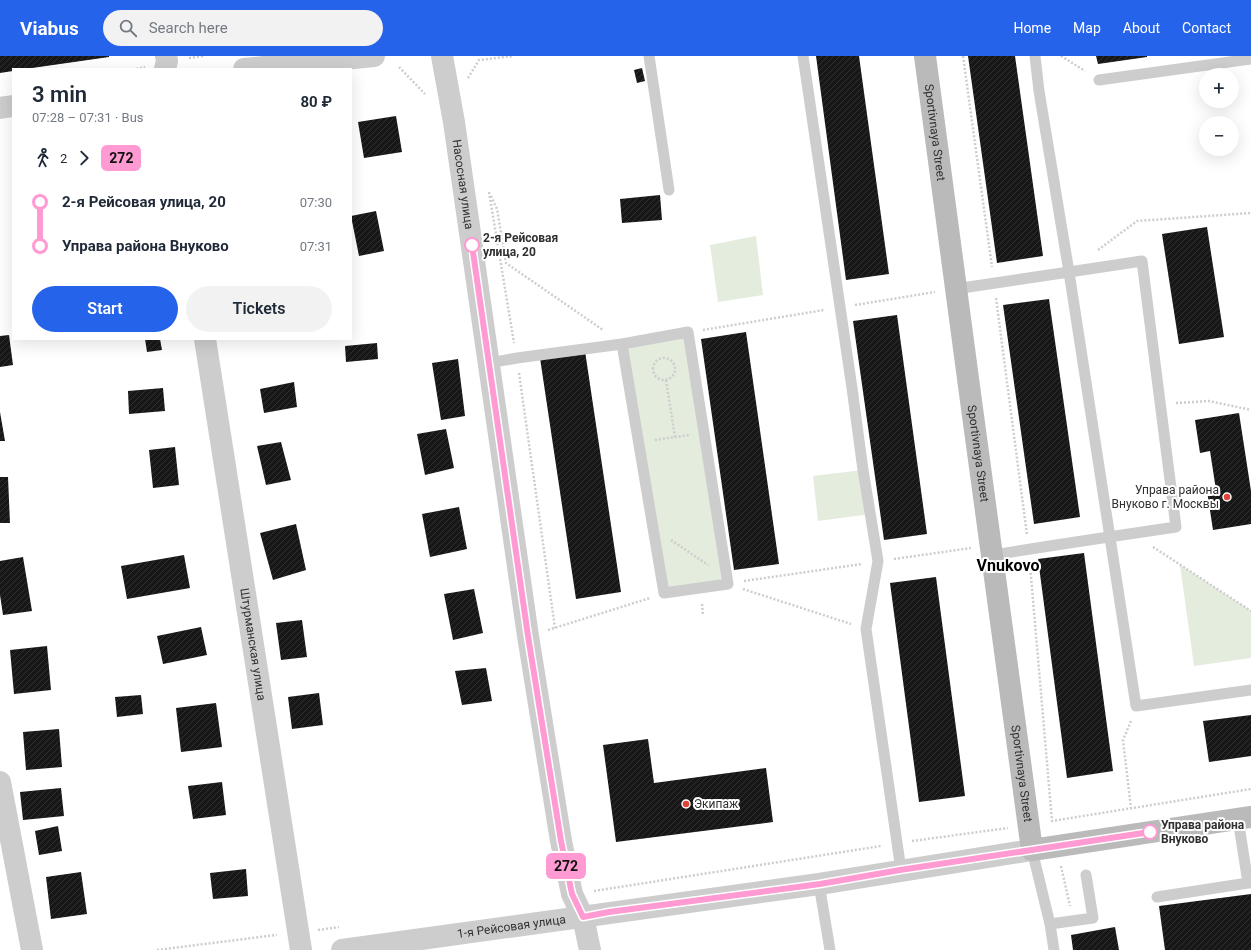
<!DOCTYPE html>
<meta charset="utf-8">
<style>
:root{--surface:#fff;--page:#f2f2f3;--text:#1f2937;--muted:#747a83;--accent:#2563eb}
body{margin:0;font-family:Roboto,sans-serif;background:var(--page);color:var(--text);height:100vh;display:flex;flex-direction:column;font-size:15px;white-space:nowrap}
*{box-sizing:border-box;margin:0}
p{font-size:13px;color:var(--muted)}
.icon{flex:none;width:22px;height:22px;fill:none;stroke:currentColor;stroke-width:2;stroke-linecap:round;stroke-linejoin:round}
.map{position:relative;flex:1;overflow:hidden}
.sheet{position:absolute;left:12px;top:12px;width:340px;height:272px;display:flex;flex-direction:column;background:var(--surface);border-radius:0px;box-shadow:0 4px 16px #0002}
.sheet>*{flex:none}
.badge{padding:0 8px;border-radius:6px;font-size:14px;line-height:26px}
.fabs{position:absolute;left:1199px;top:12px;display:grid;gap:8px}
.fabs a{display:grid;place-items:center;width:40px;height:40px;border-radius:50%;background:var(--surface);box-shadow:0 4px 16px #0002;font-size:20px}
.map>.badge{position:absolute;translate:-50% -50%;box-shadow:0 0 0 2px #fff}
.legs{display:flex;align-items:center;gap:6px;height:44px;padding:0 20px;font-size:13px}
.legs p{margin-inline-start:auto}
.summary{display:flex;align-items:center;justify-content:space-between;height:68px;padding:0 20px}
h1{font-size:22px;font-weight:600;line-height:30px}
.action{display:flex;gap:8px;margin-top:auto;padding:8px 20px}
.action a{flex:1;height:46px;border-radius:24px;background:var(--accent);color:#fff;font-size:16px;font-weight:600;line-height:46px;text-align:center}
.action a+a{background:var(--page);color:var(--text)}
ul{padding:0 20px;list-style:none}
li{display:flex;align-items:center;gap:14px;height:44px;font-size:15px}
li i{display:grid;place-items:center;width:6px;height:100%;margin:0 5px;background:currentColor}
li i::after{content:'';width:10px;height:10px;margin:-5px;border:3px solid;border-radius:50%;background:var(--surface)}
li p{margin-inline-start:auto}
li:first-child i{background:linear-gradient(#0000 50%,currentColor 0)}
li:last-child i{background:linear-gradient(currentColor 50%,#0000 0)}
header{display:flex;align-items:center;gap:24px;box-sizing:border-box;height:56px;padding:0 20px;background:var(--accent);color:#fff}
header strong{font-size:19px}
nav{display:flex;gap:22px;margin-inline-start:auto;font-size:14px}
.search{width:280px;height:36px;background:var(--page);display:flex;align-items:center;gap:10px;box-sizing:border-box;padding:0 14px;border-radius:22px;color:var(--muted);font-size:15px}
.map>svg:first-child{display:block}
.park{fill:#e4ecde}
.building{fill:url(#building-hatch)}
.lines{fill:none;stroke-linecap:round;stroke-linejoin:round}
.path{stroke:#cdcdcd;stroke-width:2.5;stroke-dasharray:2 2;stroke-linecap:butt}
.lane{stroke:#cdcdcd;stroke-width:11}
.street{stroke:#cdcdcd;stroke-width:22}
.secondary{stroke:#bababa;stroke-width:22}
.line-1-casing{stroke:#fff;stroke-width:9}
.line-1{stroke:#ff9ad2;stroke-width:6}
.stop-1-dot{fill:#fff;stroke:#ff9ad2;stroke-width:2}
.poi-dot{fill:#de443b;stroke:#fff;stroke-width:1.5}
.labels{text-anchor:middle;stroke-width:4;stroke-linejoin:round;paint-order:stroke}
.street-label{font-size:12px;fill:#303030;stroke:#fff}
.stop-label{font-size:12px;font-weight:bold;fill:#303030;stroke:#fff;text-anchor:start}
.poi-label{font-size:12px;fill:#303030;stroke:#fff;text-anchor:end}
.district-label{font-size:16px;font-weight:bold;fill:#000;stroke:#fff}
</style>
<header>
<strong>Viabus</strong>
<div class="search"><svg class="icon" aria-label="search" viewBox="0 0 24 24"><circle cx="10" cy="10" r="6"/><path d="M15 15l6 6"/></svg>Search here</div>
<nav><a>Home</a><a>Map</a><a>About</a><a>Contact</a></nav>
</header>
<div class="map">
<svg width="1251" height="894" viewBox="0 0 1251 894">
<defs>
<pattern id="building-hatch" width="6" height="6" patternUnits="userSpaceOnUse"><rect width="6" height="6" fill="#171717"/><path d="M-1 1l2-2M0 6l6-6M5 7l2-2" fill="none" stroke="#303030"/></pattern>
</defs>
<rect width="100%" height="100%" fill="#fff"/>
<!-- park -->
<path class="park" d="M 756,180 L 763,239 L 718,246 L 710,189 Z
M 688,276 L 728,528 L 664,537 L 622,288 Z
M 863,414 L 871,458 L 818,465 L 813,420 Z
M 1180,509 L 1251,555 L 1251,602 L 1194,610 Z"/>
<!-- building -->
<path class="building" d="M 0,0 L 109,0 L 109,1 L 25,13 L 13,13 L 13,15 L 0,17 Z
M 816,0 L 859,0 L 889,218 L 846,224 Z
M 968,0 L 1015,0 L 1043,200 L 997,207 Z
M 1096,0 L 1147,0 L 1147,1 L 1098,8 Z
M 642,12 L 645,25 L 637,27 L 634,14 Z
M 396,60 L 402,96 L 364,102 L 358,66 Z
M 660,139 L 662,164 L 622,167 L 620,143 Z
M 376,155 L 384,195 L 359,200 L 351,160 Z
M 1207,171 L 1224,281 L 1179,288 L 1162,178 Z
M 1049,243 L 1080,461 L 1034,468 L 1003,249 Z
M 897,259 L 927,478 L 884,484 L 853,265 Z
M 746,276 L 779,508 L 734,514 L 701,283 Z
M 9,279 L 13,309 L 0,311 L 0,280 Z
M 145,283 L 160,283 L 162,294 L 147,296 Z
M 377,287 L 378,303 L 346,306 L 345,290 Z
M 585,295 L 621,536 L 576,543 L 540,302 Z
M 458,303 L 465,360 L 441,364 L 432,307 Z
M 294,326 L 297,351 L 264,357 L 260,333 Z
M 163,332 L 165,355 L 129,358 L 128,335 Z
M 0,356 L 5,385 L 0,385 Z
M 1239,357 L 1251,435 L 1251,468 L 1213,474 L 1207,435 L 1216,434 L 1210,395 L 1200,397 L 1195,364 Z
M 446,373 L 454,412 L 425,419 L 417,378 Z
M 281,386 L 291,424 L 266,429 L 257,390 Z
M 175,391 L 179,429 L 153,432 L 149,394 Z
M 0,421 L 8,421 L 10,467 L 0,467 Z
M 459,451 L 467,493 L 430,501 L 422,458 Z
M 296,468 L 306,514 L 273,524 L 260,477 Z
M 1084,497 L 1113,715 L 1067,722 L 1038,503 Z
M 184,499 L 190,532 L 127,543 L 121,510 Z
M 23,501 L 32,555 L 3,559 L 0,539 L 0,505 Z
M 936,521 L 965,740 L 919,746 L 890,527 Z
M 474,533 L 483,577 L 453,584 L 444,538 Z
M 302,564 L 307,601 L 281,604 L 276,567 Z
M 201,571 L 207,599 L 163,608 L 157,580 Z
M 47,590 L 51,634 L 14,638 L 10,594 Z
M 486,612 L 492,645 L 462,649 L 455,615 Z
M 319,637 L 323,669 L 292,673 L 288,641 Z
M 141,639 L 143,658 L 117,661 L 115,641 Z
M 216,647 L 222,691 L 181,696 L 176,652 Z
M 1251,659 L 1251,700 L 1209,706 L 1203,665 Z
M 59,673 L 62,711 L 26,714 L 23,676 Z
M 648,683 L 654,727 L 766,712 L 773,766 L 616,786 L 603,689 Z
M 222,726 L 226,759 L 193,763 L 188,730 Z
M 61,732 L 64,760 L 23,764 L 20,736 Z
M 58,770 L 62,795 L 39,799 L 35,775 Z
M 246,813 L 248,840 L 213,843 L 210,817 Z
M 81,816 L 87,858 L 51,863 L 46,821 Z
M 1251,838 L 1251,894 L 1165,894 L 1159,850 Z
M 1115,871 L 1119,894 L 1073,894 L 1071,879 Z"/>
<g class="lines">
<!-- path -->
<path class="path" d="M 963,0 L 992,211
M 1061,0 L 1085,15
M 189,2 L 203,0
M 399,11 L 425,38
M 136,13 L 145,11
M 468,22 L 479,4 L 513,0
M 489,136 L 514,287
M 491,140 L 497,153 L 506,207 L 603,274
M 1098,194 L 1137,165 L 1251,157
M 996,242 L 1027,479
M 855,249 L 935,236
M 703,274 L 824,254
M653 313a11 11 0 1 1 22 0a11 11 0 1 1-22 0Z
M 519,317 L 555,572
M 666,324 L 675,381
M 1176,347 L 1209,345 L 1251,354
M 655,384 L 689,379
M 671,484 L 708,509
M 1153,491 L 1251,555
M 894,503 L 971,492
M 1030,509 L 1052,765 L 1251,733
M 744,525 L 862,508
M 743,533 L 851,568
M 702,548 L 703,559
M 548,574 L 650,542
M 1131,665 L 1123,684 L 1131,752
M 912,785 L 1008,772
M 1061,810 L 1070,850
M 594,835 L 881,790
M 318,874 L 339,871
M 157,894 L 277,879"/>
<!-- lane -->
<path class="lane" d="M 649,0 L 669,134
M 803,0 L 852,332 L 863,414 L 878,505 L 866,573 L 901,814
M 1099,24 L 1251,3
M 955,233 L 1069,216 L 1039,35 L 1035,0
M 688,276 L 728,528 L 664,537 L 622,288 Z
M 489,307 L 517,302 L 622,288
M 993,499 C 1054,489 1115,480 1176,471 L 1142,205 L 1069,216 L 1136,650 L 1251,634
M 1238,763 L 1248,827 L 1251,827
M 1032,794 L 1050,868 L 1054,894
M 819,828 L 830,894
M 1157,841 L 1248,827
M 1050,868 L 1093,862 L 1086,819"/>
<!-- street -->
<g class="street">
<path id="s1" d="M 442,0 L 454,66 L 528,580 L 561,785 L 572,838 L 583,861 L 590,894"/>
<path d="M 165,13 L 167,5 L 166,0"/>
<path d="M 244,13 L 374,0"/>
<path d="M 0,52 L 13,50"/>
<path id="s2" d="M 205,283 L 301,894"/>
<path d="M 0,726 L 32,894"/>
<path id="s3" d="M 342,894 L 819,828 L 1032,794"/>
</g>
<!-- secondary -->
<path class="secondary" id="s4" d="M 925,0 C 959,265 997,529 1032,794 L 1251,761"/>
</g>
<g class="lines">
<defs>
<path id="line-1" d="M 472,189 L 528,580 L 561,785 L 572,838 L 583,861 L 609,856 L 820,828 L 900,814 L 1150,776"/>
</defs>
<!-- line-1 casing -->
<use href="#line-1" class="line-1-casing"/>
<!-- line-1 -->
<use href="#line-1" class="line-1"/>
</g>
<!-- markers -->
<g class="stop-1-dot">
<circle cx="472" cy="189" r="7"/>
<circle cx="1150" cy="776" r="7"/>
</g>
<g class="poi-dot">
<circle cx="1227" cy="441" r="4"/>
<circle cx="686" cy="748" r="4"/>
</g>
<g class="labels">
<!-- street labels -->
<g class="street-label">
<text dy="4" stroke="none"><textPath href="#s4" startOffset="77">Sportivnaya Street</textPath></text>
<text dy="4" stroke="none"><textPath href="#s1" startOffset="130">Насосная улица</textPath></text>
<text dy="4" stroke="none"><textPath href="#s4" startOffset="401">Sportivnaya Street</textPath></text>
<text dy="4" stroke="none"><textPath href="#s2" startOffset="309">Штурманская улица</textPath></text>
<text dy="4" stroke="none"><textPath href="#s4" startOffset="724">Sportivnaya Street</textPath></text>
<text dy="4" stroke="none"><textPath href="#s3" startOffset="171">1-я Рейсовая улица</textPath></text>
</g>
<!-- stop labels -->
<g class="stop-label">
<text x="483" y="186">2-я Рейсовая<tspan x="483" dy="14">улица, 20</tspan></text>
<text x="1161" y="773">Управа района<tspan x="1161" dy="14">Внуково</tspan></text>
</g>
<!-- poi labels -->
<g class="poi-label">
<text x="1219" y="438">Управа района<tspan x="1219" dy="14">Внуково г. Москвы</tspan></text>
<text x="694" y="752" text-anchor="start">Экипаж</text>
</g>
<!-- district labels -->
<g class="district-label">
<text x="1008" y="515">Vnukovo</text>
</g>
</g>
</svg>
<div class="fabs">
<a>+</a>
<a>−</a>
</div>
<b class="badge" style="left:566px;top:810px;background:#ff9ad2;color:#111">272</b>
<section class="sheet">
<div class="summary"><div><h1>3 min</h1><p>07:28 – 07:31 · Bus</p></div><b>80 ₽</b></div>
<div class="legs"><svg class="icon" aria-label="walk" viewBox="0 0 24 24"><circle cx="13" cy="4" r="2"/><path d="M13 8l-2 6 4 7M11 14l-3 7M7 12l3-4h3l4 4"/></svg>2<svg class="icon" aria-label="forward" viewBox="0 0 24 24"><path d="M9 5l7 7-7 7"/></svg><b class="badge" style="background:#ff9ad2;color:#111">272</b></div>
<ul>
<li><i style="color:#ff9ad2"></i><b>2-я Рейсовая улица, 20</b><p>07:30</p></li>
<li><i style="color:#ff9ad2"></i><b>Управа района Внуково</b><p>07:31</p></li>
</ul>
<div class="action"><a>Start</a><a>Tickets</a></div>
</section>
</div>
